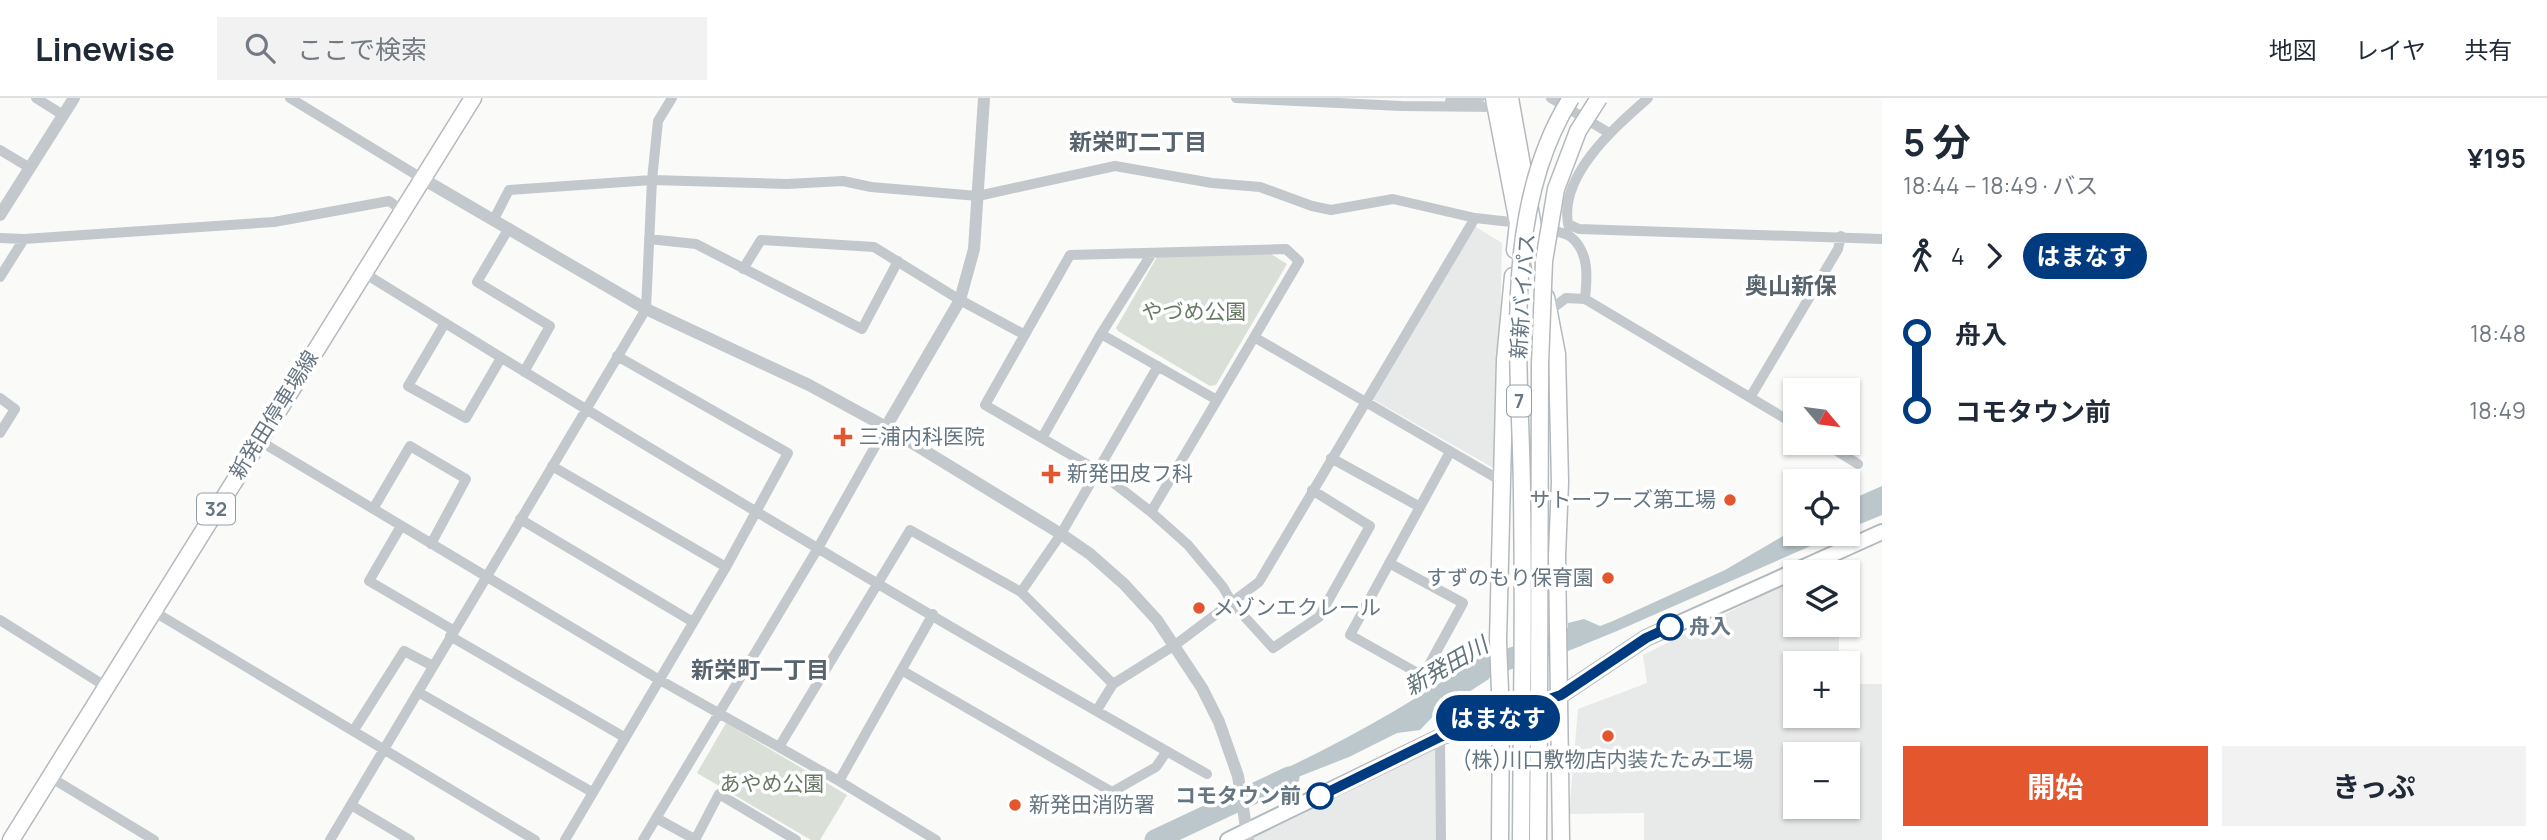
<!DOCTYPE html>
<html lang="ja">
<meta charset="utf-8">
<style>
:root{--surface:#fff;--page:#f2f2f3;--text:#1f2937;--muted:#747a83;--line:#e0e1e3;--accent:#e4572e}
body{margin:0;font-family:Manrope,"Noto Sans JP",sans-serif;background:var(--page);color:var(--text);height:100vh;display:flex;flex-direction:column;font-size:26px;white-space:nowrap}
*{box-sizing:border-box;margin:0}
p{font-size:23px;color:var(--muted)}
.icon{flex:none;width:38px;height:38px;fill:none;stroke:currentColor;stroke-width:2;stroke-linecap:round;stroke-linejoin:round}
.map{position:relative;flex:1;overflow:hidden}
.details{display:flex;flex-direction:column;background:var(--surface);width:665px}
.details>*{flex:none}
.badge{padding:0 14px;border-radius:23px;font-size:24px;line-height:46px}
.needle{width:46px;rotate:119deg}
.buttons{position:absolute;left:1783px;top:280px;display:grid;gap:14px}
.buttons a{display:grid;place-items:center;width:77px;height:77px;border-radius:0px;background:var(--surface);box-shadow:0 2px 5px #0004;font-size:35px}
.map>.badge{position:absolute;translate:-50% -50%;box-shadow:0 0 0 4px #fff}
.legs{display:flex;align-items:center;gap:10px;height:77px;padding:0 21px;font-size:23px}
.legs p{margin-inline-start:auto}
.headline{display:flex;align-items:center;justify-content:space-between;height:119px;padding:0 21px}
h1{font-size:38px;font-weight:700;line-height:52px}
.cta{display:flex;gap:14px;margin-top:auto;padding:14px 21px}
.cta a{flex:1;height:80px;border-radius:0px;background:var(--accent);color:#fff;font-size:28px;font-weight:700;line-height:80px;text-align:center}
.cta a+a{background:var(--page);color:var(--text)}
ul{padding:0 21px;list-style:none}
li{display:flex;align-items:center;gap:24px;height:77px;font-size:26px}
li i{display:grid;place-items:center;width:10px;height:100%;margin:0 9px;background:currentColor}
li i::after{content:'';width:18px;height:18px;margin:-9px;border:5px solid;border-radius:50%;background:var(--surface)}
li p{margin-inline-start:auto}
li:first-child i{background:linear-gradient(#0000 50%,currentColor 0)}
li:last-child i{background:linear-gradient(currentColor 50%,#0000 0)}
header{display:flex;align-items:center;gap:42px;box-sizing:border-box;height:98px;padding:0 35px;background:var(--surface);border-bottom:2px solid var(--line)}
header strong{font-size:33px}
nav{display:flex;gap:38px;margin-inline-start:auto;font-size:24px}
.search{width:490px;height:63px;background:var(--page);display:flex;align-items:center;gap:18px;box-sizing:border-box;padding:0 24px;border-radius:0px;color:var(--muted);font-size:26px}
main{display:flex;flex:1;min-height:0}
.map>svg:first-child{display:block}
.built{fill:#e8e9e9;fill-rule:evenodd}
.green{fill:#dadfd7}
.water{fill:#bbc7cb}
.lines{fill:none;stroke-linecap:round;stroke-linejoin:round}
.river{stroke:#bbc7cb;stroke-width:21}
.secondary-casing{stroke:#b3babf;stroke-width:18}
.primary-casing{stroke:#b5babe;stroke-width:19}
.trunk-casing{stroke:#b4b9bd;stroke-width:19}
.minor{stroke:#c3c8cc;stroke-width:10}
.tertiary{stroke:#c3c8cc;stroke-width:12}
.secondary{stroke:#fff;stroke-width:14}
.primary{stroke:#fff;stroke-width:16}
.trunk{stroke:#fff;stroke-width:16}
.trunk-bridge-casing{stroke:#b4b9bd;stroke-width:19;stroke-linecap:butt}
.trunk-bridge{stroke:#fff;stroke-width:16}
.line-1-casing{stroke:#fff;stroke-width:16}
.line-1{stroke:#003b80;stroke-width:10}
.poi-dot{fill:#e4572e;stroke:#fff;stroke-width:2.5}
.stop-1-dot{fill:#fff;stroke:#003b80;stroke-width:3.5}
.labels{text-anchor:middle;stroke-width:7;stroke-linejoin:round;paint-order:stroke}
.shield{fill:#fff;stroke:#939fa8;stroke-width:2}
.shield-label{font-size:19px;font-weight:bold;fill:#657683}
.street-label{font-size:21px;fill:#657683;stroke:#fff}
.park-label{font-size:21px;fill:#687a64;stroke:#fff}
.poi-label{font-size:21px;fill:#657683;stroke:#fff;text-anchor:start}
.stop-label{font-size:21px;font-weight:bold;fill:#657683;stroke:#fff;text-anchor:start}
.neighbourhood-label{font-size:23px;font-weight:bold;fill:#57646e;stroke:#fff}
.water-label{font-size:23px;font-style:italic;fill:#60757c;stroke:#fff}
</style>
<header>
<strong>Linewise</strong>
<div class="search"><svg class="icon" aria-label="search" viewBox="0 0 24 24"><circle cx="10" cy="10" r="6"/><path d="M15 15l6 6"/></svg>ここで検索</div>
<nav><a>地図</a><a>レイヤ</a><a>共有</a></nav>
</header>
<main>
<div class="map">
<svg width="1882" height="742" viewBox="0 0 1882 742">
<rect width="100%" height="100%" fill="#fafaf8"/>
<!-- built -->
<path class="built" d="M 1471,126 L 1502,145 L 1497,372 L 1372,301 Z
M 1795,481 L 1796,527 L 1839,527 L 1839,565 L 1796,565 L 1796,618 L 1848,618 L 1848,586 L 1882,586 L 1882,742 L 1644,742 L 1644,715 L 1569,716 L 1578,611 L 1647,585 L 1643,557 ZM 1796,656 L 1848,656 L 1848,709 L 1796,709 Z
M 1437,649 L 1437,742 L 1243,742 Z"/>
<!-- green -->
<path class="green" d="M 1271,156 L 1287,166 L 1216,287 L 1210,288 L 1118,233 L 1116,230 L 1157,159 Z
M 726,625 L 847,697 L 820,742 L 811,742 L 697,675 Z"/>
<!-- water -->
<path class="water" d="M 1882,388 L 1882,417 L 1848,431 L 1848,403 Z
M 1795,431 L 1796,436 L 1838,436 L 1617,533 L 1568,553 L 1568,525 L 1584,521 L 1600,528 L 1613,523 L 1725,472 Z
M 1489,552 L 1489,581 L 1438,613 L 1420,632 L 1397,635 L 1349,659 L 1298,679 L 1266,696 L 1263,681 C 1342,645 1418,602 1489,552 Z"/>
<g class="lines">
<!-- river -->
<path class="river" d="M 1465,584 L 1488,568 L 1577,538
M 1155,742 L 1289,679"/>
<defs>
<path id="secondary" d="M 1228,742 L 1440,639 L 1561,597 L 1646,540 L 1882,434"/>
<path id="primary" d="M 11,742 L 473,0"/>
<path id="trunk" d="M 1494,0 L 1518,125 L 1515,152
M 1510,0 L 1541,173
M 1546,199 L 1557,256 L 1560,384 L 1557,458 L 1561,742
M 1500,742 L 1501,618 L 1498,543 L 1505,262 L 1513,178
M 1521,742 L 1522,614
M 1538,742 L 1539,610"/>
</defs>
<!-- secondary casing -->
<use href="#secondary" class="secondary-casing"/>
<!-- primary casing -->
<use href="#primary" class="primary-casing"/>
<!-- trunk casing -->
<use href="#trunk" class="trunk-casing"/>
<!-- minor -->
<path class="minor" d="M 36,0 L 63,17
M 290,0 L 423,81
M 1236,0 L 1401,8 L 1496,9
M 1551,0 L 1609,35
M 1450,3 L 1480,0
M 0,52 L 30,70
M 494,121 L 509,92 L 652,82 L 787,86 L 843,83 L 871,89 L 978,98 L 1115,68 L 1212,85 L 1260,89 L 1312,108 L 1331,112 L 1393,101 L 1475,120 L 1520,125
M 1568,126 L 1579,131 L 1882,141
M 509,130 L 477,184 L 550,228 L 524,274
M 1569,130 C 1556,80 1614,30 1648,0
M 1545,131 C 1552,133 1565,134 1571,139 C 1590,155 1587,180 1585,201
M 0,140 L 24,141 L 274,124 L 389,103 L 403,113
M 649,141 L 696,146 L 862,231 L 898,163
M 743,171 L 761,142 L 874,149 L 960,202 L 1025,237
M 364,175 C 642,347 922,515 1207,676
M 0,179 L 24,141
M 1549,213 L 1566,200 L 1585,201 L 1796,327
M 445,225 L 408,288 L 466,320 L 501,260
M 1101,236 L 1217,302
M 1254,239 L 1503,384
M 1751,298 L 1838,151 L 1841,138
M 0,300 L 15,311 L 0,335
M 1042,340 L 1101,236 L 1152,155
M 258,342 L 658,581 L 839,683 L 936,742
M 1824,345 L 1858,366
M 1331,360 L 1420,409
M 552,368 L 726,469
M 373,411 L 410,348 L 466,381 L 431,446
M 1151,414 L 1299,163 L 1286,151 L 1070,157 L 985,307 L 1097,372 L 1151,414 L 1188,447 L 1223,489 L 1232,505 L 1273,550 L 1319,519 L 1370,428 L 1312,392
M 520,421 L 693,524
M 401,428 L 369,483 L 453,532
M 1389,465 L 1463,505 L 1423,578 L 1350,537 L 1450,354
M 1021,494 L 1061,436 L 1158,268
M 153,513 L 535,742
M 0,522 L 105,588
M 450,538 L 624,639
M 903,573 L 1112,694 L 1156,669 L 1167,653
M 418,594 L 592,694
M 1097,612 L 1113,586 L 1175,547 L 1259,484 L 1475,120
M 354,632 L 404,553 L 433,568
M 1440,639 L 1441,742
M 779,649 L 910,432 L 1021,494 L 1113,586
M 50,679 L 154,742
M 839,683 L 933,516
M 351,707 L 410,742
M 656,720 L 696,742
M 330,742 L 646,211 L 652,82 L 658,23 L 672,0
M 565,742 L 726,469 L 788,355 L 617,258
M 643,742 L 818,450 L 886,329
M 695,742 L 719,696 L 796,742"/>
<!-- tertiary -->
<path class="tertiary" d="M 423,81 L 646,211 L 809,287 L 886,329 L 1061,436 L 1090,456 L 1124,486 L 1157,522 L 1202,590 L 1219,624 L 1238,678 L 1248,742
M 0,117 L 74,0
M 886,329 L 960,202 L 974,151 L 984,0"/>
<!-- secondary -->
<use href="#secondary" class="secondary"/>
<!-- primary -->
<use href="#primary" class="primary"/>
<!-- trunk -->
<use href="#trunk" class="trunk"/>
<defs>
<path id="trunk-bridge" d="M 1539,610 L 1540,266 L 1544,163 L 1556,91 L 1578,33 L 1599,0
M 1522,614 C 1523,542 1523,469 1522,396 C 1521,267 1499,114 1571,0"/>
</defs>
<!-- trunk-bridge casing -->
<use href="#trunk-bridge" class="trunk-bridge-casing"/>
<!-- trunk-bridge -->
<use href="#trunk-bridge" class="trunk-bridge"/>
</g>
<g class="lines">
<defs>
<path id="line-1" d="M 1320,698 L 1440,639 L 1561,597 L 1646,540 L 1670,529"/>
</defs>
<!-- line-1 casing -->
<use href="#line-1" class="line-1-casing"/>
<!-- line-1 -->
<use href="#line-1" class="line-1"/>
</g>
<!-- markers -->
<g class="poi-dot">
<path d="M839.5 328.5h7v7h7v7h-7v7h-7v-7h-7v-7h7z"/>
<path d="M1047.5 365.5h7v7h7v7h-7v7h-7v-7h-7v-7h7z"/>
<circle cx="1730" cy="402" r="7"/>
<circle cx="1608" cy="480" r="7"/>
<circle cx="1199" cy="510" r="7"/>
<circle cx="1608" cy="638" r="7"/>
<circle cx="1015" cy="707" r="7"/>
</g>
<g class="stop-1-dot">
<circle cx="1670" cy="529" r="12"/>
<circle cx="1320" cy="698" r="12"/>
</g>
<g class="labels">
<!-- shield labels -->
<g class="shield">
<rect x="1507" y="287.5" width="24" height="31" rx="5"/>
<rect x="197" y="395.5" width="38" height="31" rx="5"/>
</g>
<g class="shield-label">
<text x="1519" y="310">7</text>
<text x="216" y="418">32</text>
</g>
<!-- street labels -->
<g class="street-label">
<text transform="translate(1523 198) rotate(-86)" y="7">新新バイパス</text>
<text transform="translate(274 317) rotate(-58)" y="7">新発田停車場線</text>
</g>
<!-- park labels -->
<g class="park-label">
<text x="1194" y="221">やづめ公園</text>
<text x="772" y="693">あやめ公園</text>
</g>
<!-- poi labels -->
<g class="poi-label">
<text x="859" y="346">三浦内科医院</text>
<text x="1067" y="383">新発田皮フ科</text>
<text x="1716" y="409" text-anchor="end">サトーフーズ第工場</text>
<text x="1594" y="487" text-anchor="end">すずのもり保育園</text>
<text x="1213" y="517">メゾンエクレール</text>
<text x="1608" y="669" text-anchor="middle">(株)川口敷物店内装たたみ工場</text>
<text x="1029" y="714">新発田消防署</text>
</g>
<!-- stop labels -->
<g class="stop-label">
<text x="1689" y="536">舟入</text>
<text x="1301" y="705" text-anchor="end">コモタウン前</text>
</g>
<!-- neighbourhood labels -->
<g class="neighbourhood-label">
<text x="1138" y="52">新栄町二丁目</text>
<text x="1791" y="196">奥山新保</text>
<text x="760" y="580">新栄町一丁目</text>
</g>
<!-- water labels -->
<g class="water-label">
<text transform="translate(1446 568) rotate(-30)" y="8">新発田川</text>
</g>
</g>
</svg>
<div class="buttons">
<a><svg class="needle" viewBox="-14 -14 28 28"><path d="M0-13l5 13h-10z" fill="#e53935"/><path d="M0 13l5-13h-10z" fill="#747a83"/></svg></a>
<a><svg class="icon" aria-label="locate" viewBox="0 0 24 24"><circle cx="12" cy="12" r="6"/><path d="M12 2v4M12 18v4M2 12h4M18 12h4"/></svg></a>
<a><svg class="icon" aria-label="layers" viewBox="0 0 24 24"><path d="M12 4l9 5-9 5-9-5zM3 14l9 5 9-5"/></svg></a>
<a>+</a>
<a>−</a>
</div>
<b class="badge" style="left:1498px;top:620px;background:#003b80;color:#fff">はまなす</b>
</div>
<section class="details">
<div class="headline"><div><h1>5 分</h1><p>18:44 – 18:49 · バス</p></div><b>¥195</b></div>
<div class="legs"><svg class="icon" aria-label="walk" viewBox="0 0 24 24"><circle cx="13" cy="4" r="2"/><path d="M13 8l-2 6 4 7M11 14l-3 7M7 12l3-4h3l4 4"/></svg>4<svg class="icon" aria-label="forward" viewBox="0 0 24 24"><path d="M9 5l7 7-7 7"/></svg><b class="badge" style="background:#003b80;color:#fff">はまなす</b></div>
<ul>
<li><i style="color:#003b80"></i><b>舟入</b><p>18:48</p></li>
<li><i style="color:#003b80"></i><b>コモタウン前</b><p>18:49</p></li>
</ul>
<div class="cta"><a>開始</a><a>きっぷ</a></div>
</section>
</main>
